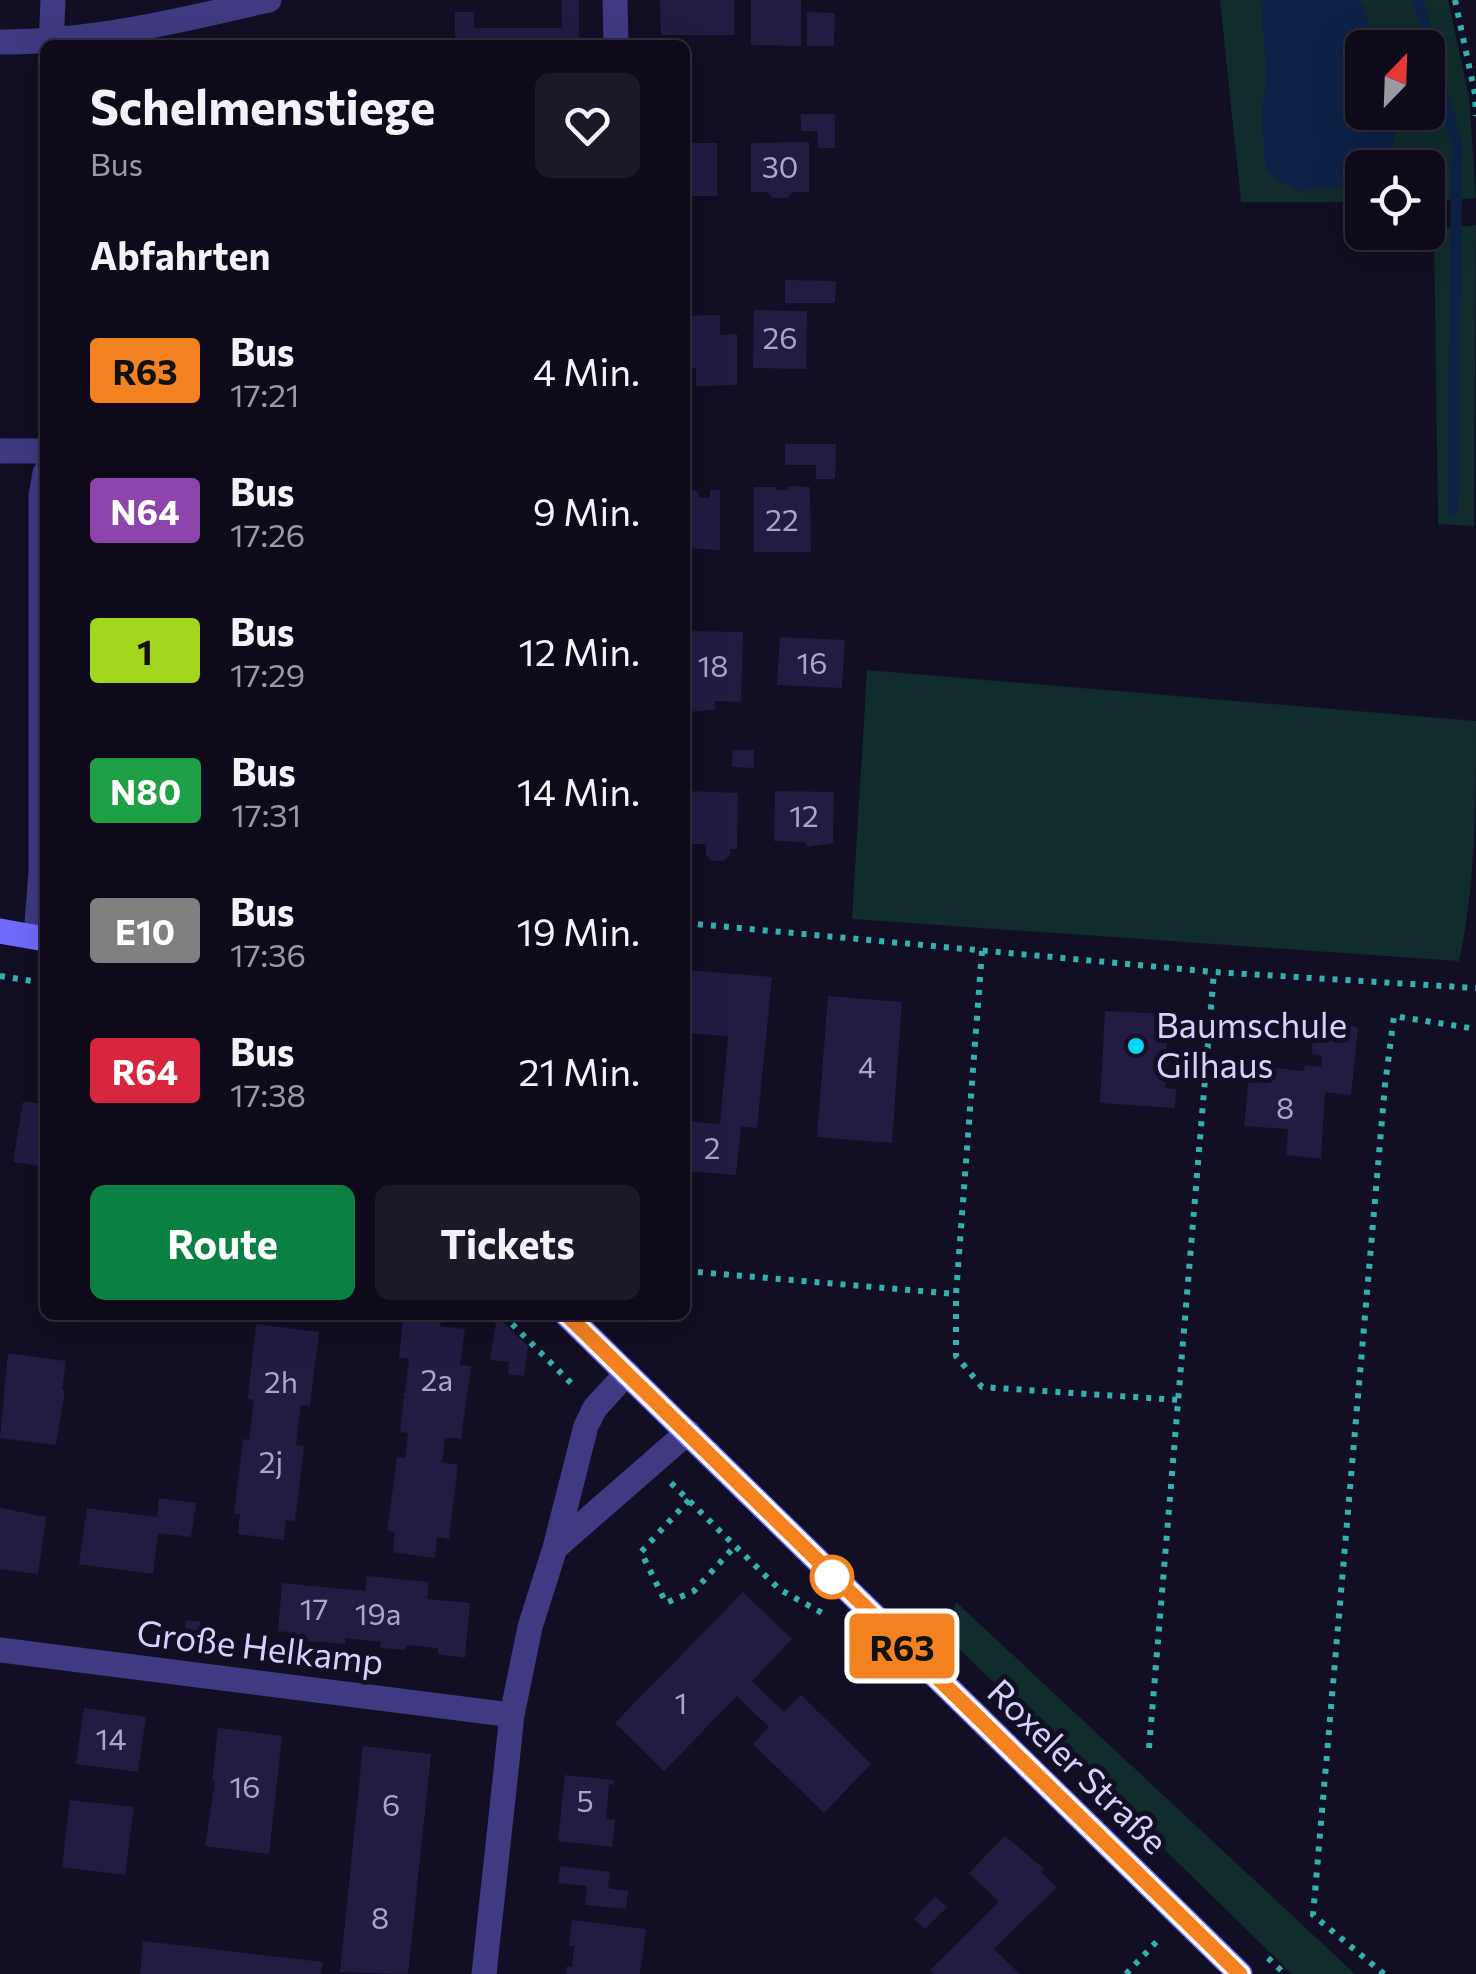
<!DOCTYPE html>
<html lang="de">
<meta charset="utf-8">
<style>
:root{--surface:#0e0a1a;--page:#1c1827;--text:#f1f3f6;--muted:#9b9aa2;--line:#2e2b39;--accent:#0b8043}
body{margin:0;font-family:Commissioner,sans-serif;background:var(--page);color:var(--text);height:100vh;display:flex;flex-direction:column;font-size:38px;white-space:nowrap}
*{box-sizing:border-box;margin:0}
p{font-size:32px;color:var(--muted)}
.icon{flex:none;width:55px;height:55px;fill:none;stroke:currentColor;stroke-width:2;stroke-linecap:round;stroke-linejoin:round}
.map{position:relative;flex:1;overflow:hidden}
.sheet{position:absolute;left:40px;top:40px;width:650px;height:1280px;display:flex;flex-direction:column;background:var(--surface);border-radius:15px;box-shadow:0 10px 40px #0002,0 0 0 2px var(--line)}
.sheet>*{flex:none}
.badge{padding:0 20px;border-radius:8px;font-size:35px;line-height:65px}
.needle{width:65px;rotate:23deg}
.controls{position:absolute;left:1345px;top:30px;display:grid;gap:20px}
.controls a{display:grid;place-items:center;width:100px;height:100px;border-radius:15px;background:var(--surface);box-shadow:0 10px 40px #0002,0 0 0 2px var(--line);font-size:50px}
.map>.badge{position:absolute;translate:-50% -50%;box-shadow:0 0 0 5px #fff}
h2{padding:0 50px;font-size:38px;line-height:90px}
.round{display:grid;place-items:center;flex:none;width:105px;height:105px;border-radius:15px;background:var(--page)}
.summary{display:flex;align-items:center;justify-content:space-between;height:170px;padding:0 50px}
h1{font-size:48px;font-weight:700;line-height:75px}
.action{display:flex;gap:20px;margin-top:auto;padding:20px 50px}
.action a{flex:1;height:115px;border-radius:15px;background:var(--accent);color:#fff;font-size:40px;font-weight:700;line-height:115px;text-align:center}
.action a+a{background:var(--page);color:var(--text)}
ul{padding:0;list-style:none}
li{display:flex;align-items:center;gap:30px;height:140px;padding:0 50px}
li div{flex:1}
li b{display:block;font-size:38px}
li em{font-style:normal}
li .badge{min-width:110px;font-weight:700;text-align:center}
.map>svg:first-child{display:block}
.green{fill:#112c2c;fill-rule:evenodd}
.water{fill:#0d2247}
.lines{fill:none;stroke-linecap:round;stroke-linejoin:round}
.stream{stroke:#0d2247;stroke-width:11}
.building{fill:#241b43}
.path{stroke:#31b2af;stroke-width:6;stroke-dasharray:5 8;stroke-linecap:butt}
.minor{stroke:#3f3a81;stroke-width:25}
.secondary{stroke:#726afc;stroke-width:25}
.line-casing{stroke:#fff;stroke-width:22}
.line{stroke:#f58220;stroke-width:15}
.poi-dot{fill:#05d6f6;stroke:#120e23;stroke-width:4}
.stop-dot{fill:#fff;stroke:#f58220;stroke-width:5}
.labels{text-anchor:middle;stroke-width:10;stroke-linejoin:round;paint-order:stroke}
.number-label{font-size:30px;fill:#aaa4cf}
.poi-label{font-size:35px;fill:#d7d1fe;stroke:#120e23;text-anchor:start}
.street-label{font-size:35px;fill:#d7d1fe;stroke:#120e23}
</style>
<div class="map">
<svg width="1476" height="1974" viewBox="0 0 1476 1974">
<rect width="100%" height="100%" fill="#120e23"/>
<!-- green -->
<path class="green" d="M 1220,0 L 1448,0 L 1469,97 L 1476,198 L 1428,202 L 1428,168 L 1362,168 L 1362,202 L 1241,202 ZM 1362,48 L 1428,48 L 1428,112 L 1362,112 Z
M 1476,225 L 1474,526 L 1438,524 L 1434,230 Z
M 867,670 L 1476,721 C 1476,801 1476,884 1459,961 L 852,919 Z
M 956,1602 L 1355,1974 L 1292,1974 L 947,1637 Z"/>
<!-- water -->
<path class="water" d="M 1261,0 L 1361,0 L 1376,47 L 1362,48 L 1362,112 L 1397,113 L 1400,120 L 1387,167 L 1362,168 L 1362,186 L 1296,191 L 1266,171 L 1261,112 L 1267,80 Z"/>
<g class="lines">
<!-- stream -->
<path class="stream" d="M 1418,0 L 1457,144 L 1453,511"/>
</g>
<!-- building -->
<path class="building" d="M 562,0 L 579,0 L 579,40 L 562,40 L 562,45 L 455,45 L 455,12 L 474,12 L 474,28 L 562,28 Z
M 660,0 L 734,0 L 734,35 L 661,35 Z
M 751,0 L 801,0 L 801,46 L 751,45 Z
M 807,12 L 835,13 L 834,46 L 807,46 Z
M 801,114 L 835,114 L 835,148 L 818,148 L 818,131 L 801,131 Z
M 809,142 L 809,192 L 793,192 L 787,198 L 773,198 L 767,192 L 751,192 L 751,143 Z
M 685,143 L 717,143 L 717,196 L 685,196 Z
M 785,280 L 836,281 L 835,303 L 785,303 Z
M 754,310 L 807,311 L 806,369 L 753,368 Z
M 720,315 L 720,335 L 737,334 L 737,385 L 696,386 L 696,368 L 685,368 L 685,316 Z
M 785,444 L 836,444 L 835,479 L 816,479 L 816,465 L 785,465 Z
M 788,486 L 810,487 L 811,552 L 754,552 L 754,487 L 776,487 L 776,490 L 788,490 Z
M 696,490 L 701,498 L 710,498 L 710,490 L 720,490 L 720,550 L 685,548 L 685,491 Z
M 685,631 L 743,632 L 741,702 L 715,701 L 715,710 L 685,712 Z
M 780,637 L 845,640 L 842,688 L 777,685 Z
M 733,750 L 754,750 L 754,768 L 732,767 Z
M 685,791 L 738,793 L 737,849 L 730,849 L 730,855 L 723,861 L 712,861 L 706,854 L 706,844 L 692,844 L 692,848 L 685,848 Z
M 775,791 L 834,792 L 833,843 L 808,847 L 804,842 L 774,841 Z
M 685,970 L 772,977 L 757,1128 L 741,1126 L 736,1175 L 685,1171 L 685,1121 L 720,1124 L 728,1036 L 685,1033 Z
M 828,996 L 902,1002 L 892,1143 L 817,1137 Z
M 1105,1011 L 1168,1014 L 1165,1088 L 1176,1089 L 1175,1108 L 1100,1103 Z
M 1314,1022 L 1358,1027 L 1351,1095 L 1325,1092 L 1321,1159 L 1286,1155 L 1288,1129 L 1244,1126 L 1250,1065 L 1304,1071 L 1305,1065 L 1322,1067 L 1322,1056 L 1312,1054 Z
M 23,1102 L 45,1104 L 45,1154 L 42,1153 L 40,1166 L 13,1162 Z
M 379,1315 L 442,1315 L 440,1326 L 465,1329 L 460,1365 L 471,1366 L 461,1439 L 445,1438 L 442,1462 L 458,1465 L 449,1539 L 437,1537 L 435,1558 L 393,1552 L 395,1532 L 387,1531 L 397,1457 L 405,1458 L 408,1433 L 400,1432 L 404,1396 L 401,1394 L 405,1393 L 409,1359 L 399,1358 L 403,1322 L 379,1319 Z
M 497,1316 L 528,1346 L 524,1376 L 508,1374 L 509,1362 L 490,1360 Z
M 256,1324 L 319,1332 L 310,1406 L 301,1405 L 296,1445 L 304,1446 L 295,1521 L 286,1520 L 284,1540 L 238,1534 L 240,1514 L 234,1514 L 243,1439 L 249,1440 L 254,1400 L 248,1399 Z
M 8,1353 L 66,1361 L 62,1390 L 65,1390 L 56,1445 L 0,1438 Z
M 159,1498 L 196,1503 L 191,1537 L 158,1533 L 153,1574 L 79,1564 L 87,1508 L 157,1517 Z
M 0,1508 L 46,1517 L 38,1574 L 0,1569 Z
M 367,1576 L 429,1582 L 427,1599 L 470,1603 L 465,1658 L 438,1654 L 438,1648 L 406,1645 L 405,1650 L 380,1648 L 381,1642 L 345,1638 L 345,1644 L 295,1640 L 296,1633 L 278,1631 L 282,1583 L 365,1591 Z
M 743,1592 L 792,1639 L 752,1681 L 784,1712 L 801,1695 L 871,1764 L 824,1813 L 753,1744 L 769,1727 L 737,1696 L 664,1771 L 615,1723 Z
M 186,1620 L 201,1622 L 198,1641 L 183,1639 Z
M 84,1708 L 146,1717 L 138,1772 L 76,1764 Z
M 218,1728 L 282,1736 L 269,1854 L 205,1846 L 215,1781 L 212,1780 Z
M 363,1746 L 431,1754 L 408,1974 L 340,1972 Z
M 565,1775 L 614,1780 L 614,1785 L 609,1784 L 606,1819 L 615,1820 L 612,1847 L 558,1841 Z
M 70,1800 L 134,1807 L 125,1875 L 62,1867 Z
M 1005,1836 L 1044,1869 L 1041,1872 L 1057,1887 L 994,1949 L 1020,1974 L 934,1974 L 930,1970 L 999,1902 L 969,1873 Z
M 560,1866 L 610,1872 L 608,1888 L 628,1891 L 626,1909 L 585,1905 L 587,1886 L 558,1883 Z
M 935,1896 L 947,1907 L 925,1929 L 914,1919 Z
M 572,1920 L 646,1929 L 640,1974 L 566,1974 L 567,1966 L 572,1967 L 574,1946 L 569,1946 Z
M 143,1941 L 323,1962 L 321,1974 L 140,1974 Z"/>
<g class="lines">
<!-- path -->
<path class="path" d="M 1455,0 L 1475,94 L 1476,116
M 685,923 L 1214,972 L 1476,988
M 982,951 L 956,1294 L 956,1356 L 982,1387 L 1179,1400
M 0,976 L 45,983
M 685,1271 L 956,1294
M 503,1315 L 574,1386
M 671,1483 L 779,1589 L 824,1614
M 689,1500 L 641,1552 L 666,1603 L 694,1591 L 735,1546
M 1149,1748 L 1214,972
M 1268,1958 L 1285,1974
M 1126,1974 L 1161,1937
M 1384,1974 L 1313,1915 L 1385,1085 L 1394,1016 L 1476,1029"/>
<!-- minor -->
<path class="minor" d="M 615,0 L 616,45
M 0,42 C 92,42 179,21 269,0
M 51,45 L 53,0
M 0,451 L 45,451
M 36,936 L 41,872 L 41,496 L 45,473
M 555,1548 L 688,1432
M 0,1650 L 512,1715
M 484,1974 L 512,1715 L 530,1627 L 555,1548 L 586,1426 L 595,1408 L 627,1373"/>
<!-- secondary -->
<path class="secondary" d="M 0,931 L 45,939
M 567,1315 L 1240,1974"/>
</g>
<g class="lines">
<defs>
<path id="line" d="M 567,1315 L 1240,1974"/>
</defs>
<!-- line casing -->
<use href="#line" class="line-casing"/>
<!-- line -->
<use href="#line" class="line"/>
</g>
<!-- markers -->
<circle class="poi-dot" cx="1136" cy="1046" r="10"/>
<circle class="stop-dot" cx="832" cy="1577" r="20"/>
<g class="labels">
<!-- number labels -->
<g class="number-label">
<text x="780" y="178">30</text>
<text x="780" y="349">26</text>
<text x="782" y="531">22</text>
<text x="812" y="674">16</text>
<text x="713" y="677">18</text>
<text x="804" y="827">12</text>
<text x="867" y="1078">4</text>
<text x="1285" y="1119">8</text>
<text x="712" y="1159">2</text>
<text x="437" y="1391">2a</text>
<text x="281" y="1393">2h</text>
<text x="271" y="1473">2j</text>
<text x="314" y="1620">17</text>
<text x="378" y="1625">19a</text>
<text x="681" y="1714">1</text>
<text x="111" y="1750">14</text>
<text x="245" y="1798">16</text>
<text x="585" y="1812">5</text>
<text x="391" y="1816">6</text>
<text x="380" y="1929">8</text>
</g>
<!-- poi labels -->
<g class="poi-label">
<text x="1156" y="1038">Baumschule<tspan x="1156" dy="40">Gilhaus</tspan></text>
</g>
<!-- street labels -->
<g class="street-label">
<text transform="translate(260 1648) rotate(7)" y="12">Große Helkamp</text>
<text transform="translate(1077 1767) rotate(44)" y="12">Roxeler Straße</text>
</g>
</g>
</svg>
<div class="controls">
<a><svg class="needle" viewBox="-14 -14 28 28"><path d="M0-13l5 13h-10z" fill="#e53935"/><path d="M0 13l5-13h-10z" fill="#9b9aa2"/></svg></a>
<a><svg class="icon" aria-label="locate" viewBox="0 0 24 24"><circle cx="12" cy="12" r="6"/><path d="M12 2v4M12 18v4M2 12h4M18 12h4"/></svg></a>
</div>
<b class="badge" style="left:902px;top:1646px;background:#f58220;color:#111">R63</b>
<section class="sheet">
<div class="summary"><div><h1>Schelmenstiege</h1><p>Bus</p></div><a class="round"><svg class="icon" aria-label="heart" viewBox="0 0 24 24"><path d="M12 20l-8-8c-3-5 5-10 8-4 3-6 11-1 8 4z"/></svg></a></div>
<h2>Abfahrten</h2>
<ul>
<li><span class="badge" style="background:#f58220;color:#111">R63</span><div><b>Bus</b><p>17:21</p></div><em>4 Min.</em></li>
<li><span class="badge" style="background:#8e44ad;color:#fff">N64</span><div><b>Bus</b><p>17:26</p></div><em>9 Min.</em></li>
<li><span class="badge" style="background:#a3d71d;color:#111">1</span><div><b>Bus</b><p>17:29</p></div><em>12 Min.</em></li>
<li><span class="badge" style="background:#1ea146;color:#fff">N80</span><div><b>Bus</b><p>17:31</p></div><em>14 Min.</em></li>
<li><span class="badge" style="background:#808080;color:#fff">E10</span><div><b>Bus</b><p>17:36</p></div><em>19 Min.</em></li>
<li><span class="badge" style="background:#d7263d;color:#fff">R64</span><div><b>Bus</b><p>17:38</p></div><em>21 Min.</em></li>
</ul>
<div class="action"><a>Route</a><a>Tickets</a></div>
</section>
</div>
